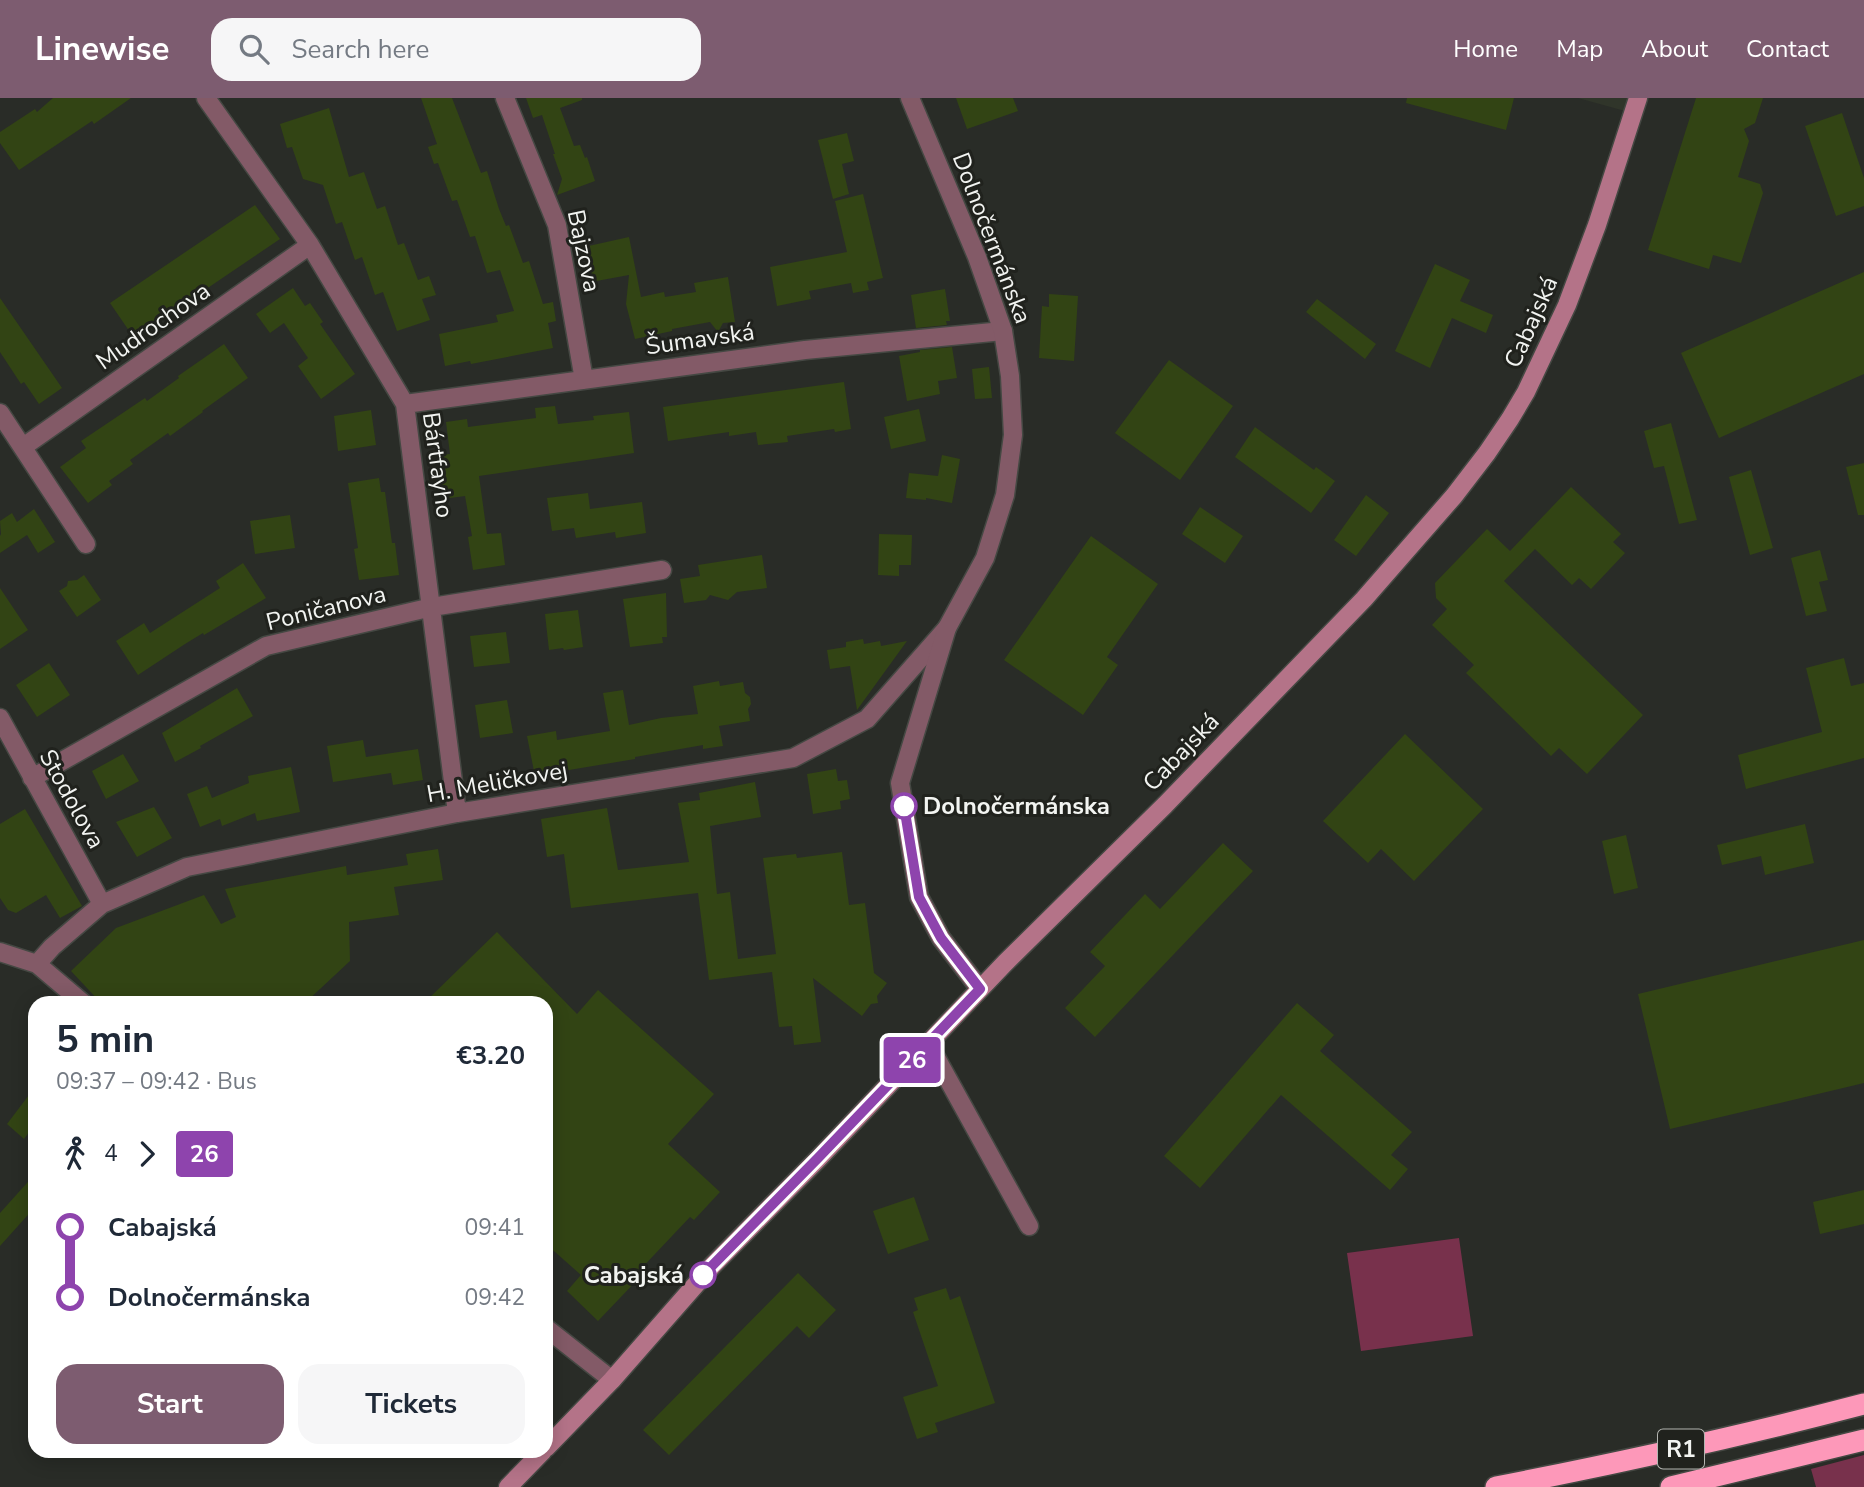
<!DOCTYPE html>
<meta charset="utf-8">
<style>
:root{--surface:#fff;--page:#f6f6f7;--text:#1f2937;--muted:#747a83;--accent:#7d5c70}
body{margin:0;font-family:"Nunito Sans",sans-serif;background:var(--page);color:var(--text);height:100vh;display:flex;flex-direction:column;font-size:26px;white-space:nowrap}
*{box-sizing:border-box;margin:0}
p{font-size:23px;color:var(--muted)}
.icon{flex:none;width:38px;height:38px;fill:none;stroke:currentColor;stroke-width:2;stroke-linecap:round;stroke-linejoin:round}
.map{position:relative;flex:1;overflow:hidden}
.sheet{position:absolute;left:28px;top:898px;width:525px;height:462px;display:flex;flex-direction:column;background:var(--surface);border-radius:21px;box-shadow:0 4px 18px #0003}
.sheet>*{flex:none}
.badge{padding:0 14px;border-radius:5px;font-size:24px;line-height:46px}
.map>.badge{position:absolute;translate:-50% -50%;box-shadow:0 0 0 4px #fff}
.legs{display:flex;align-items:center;gap:10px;height:77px;padding:0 28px;font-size:23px}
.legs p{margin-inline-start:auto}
.summary{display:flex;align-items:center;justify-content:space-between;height:119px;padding:0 28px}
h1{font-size:38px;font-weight:700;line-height:52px}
.action{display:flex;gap:14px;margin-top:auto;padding:14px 28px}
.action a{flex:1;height:80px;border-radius:21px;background:var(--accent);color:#fff;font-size:28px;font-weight:700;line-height:80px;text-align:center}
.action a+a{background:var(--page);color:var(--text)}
ul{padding:0 28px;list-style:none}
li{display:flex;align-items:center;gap:24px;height:70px;font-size:26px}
li i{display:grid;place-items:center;width:10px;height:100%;margin:0 9px;background:currentColor}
li i::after{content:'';width:18px;height:18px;margin:-9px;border:5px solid;border-radius:50%;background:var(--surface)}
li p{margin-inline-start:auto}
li:first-child i{background:linear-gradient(#0000 50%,currentColor 0)}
li:last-child i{background:linear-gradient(currentColor 50%,#0000 0)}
header{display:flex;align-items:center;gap:42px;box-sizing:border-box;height:98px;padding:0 35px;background:var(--accent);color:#fff}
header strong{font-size:33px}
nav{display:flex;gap:38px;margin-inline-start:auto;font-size:24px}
.search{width:490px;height:63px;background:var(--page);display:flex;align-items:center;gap:18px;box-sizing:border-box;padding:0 24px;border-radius:21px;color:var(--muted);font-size:26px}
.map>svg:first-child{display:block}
.built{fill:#30352a}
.grass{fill:#78314c}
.building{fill:#324414}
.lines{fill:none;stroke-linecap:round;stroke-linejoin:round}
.minor-casing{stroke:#454843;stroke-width:21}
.tertiary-casing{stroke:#454843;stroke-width:21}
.secondary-casing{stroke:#454843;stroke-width:21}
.motorway-casing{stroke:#454843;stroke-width:24}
.minor{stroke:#835a67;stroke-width:18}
.tertiary{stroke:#835a67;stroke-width:18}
.secondary{stroke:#b47388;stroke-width:18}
.motorway{stroke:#fd98b9;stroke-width:21}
.line-1-casing{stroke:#fff;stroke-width:16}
.line-1{stroke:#8e44ad;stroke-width:10}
.stop-1-dot{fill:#fff;stroke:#8e44ad;stroke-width:3.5}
.labels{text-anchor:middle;stroke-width:6;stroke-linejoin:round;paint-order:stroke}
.shield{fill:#20221d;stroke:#b3b5b1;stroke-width:2}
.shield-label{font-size:23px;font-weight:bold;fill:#f2f4f1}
.street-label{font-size:24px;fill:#f2f4f1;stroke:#20221d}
.stop-label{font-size:24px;font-weight:bold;fill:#f2f4f1;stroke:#20221d;text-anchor:start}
</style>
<header>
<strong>Linewise</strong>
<div class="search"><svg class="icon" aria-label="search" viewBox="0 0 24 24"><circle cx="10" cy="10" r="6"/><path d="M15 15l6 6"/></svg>Search here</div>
<nav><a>Home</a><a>Map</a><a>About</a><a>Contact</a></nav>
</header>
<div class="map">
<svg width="1864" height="1389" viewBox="0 0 1864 1389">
<rect width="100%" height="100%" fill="#292c27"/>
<!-- built -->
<path class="built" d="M 1578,0 L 1629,0 L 1625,13 Z"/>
<!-- grass -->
<path class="grass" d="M 1459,1140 L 1473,1238 L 1361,1253 L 1347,1155 Z
M 1864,1357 L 1864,1389 L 1816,1389 L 1811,1371 Z"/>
<!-- building -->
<path class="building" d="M 53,0 L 131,0 L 94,26 L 92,23 L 19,72 L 0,45 L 0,34 L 35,11 L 37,14 Z
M 421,0 L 452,0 L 481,75 L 487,73 L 499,111 L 506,128 L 509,127 L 523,165 L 529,163 L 543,206 L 553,204 L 556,223 L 548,225 L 553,250 L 471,266 L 470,263 L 445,268 L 439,236 L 498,224 L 496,217 L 514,213 L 500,172 L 487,175 L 475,138 L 470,139 L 457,102 L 452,103 L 438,65 L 434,66 L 428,49 L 437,46 Z
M 526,0 L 582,0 L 582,2 L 560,10 L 574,48 L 580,47 L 585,60 L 587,59 L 595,83 L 557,97 L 562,81 L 553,56 L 555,56 L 542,17 L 533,20 Z
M 956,0 L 1013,0 L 1018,13 L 967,31 Z
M 1407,0 L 1514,0 L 1506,32 L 1406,5 Z
M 1696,0 L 1763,0 L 1755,25 L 1744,31 L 1749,43 L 1738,79 L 1760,86 L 1763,95 L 1741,165 L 1713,157 L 1709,171 L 1648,152 Z
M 329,10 L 349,79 L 364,74 L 377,111 L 385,108 L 398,147 L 404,145 L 418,182 L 429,178 L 436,197 L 422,201 L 430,222 L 397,233 L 383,194 L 375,197 L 362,159 L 355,162 L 342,124 L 336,126 L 323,87 L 303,81 L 292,49 L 287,50 L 280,26 Z
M 1842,15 L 1864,80 L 1864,108 L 1836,118 L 1805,28 Z
M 847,35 L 854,63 L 842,66 L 849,96 L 833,101 L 818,42 Z
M 863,96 L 883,180 L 867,184 L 869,192 L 853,195 L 851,185 L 809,193 L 811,201 L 777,208 L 770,169 L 847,154 L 835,103 Z
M 255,107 L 280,141 L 134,240 L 110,205 Z
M 629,139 L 641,199 L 664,194 L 665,199 L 696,194 L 694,185 L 728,179 L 735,224 L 723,225 L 718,234 L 710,224 L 672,231 L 672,233 L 635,241 L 626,206 L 629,177 L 591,184 L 584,149 Z
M 1435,166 L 1470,182 L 1460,203 L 1493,217 L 1486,235 L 1452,220 L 1430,270 L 1395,253 Z
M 1864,174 L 1864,276 L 1719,340 L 1681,255 Z
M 293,190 L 305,208 L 310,205 L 323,224 L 320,226 L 355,276 L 321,301 L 298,268 L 308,260 L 284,225 L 270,235 L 256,216 Z
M 945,191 L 950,223 L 946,223 L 947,227 L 916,230 L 911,197 Z
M 1049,196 L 1078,198 L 1074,263 L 1039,260 L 1042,208 L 1049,209 Z
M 0,200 L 62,290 L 39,306 L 24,284 L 21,286 L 0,254 Z
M 1317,201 L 1376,246 L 1365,261 L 1306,214 Z
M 224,246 L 248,280 L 202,313 L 203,314 L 170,338 L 168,335 L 130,362 L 133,366 L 109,383 L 112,387 L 88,405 L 60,369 L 86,350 L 81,343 L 145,300 L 147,303 L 179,280 L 178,278 Z
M 952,249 L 957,280 L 938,283 L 940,296 L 907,303 L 899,258 L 920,254 L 920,252 Z
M 1169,262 L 1233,308 L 1180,382 L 1115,335 Z
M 989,269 L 992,300 L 975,301 L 972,271 Z
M 844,284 L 851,331 L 835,334 L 834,331 L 787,338 L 788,344 L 758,347 L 756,334 L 729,338 L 729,334 L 668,343 L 663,309 Z
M 555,308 L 558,326 L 594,322 L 593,318 L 629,314 L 634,355 L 479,378 L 487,436 L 501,435 L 505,467 L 473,472 L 468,439 L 472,438 L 465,398 L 443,401 L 437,357 L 450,356 L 446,324 L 467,321 L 468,329 L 536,320 L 535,310 Z
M 919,311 L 926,343 L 891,351 L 884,319 Z
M 371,312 L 376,347 L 338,353 L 334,318 Z
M 1671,325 L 1697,422 L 1679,426 L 1664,368 L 1654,370 L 1644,333 Z
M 1255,329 L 1314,372 L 1316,369 L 1335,383 L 1311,415 L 1235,359 Z
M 942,357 L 960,361 L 952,405 L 926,400 L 926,402 L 906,400 L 909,375 L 938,378 Z
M 1864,365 L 1864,417 L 1858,417 L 1846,369 Z
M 1751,372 L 1773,450 L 1750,457 L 1729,379 Z
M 379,380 L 381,394 L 385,394 L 392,445 L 395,445 L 399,477 L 359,482 L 354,451 L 358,450 L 348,385 Z
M 1571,389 L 1621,436 L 1613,444 L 1625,455 L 1591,491 L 1579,480 L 1572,487 L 1535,451 L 1504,483 L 1643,617 L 1587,676 L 1559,650 L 1551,658 L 1466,575 L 1474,567 L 1432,527 L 1447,511 L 1436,500 L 1435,485 L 1487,431 L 1510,453 Z
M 588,395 L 590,411 L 642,404 L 646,435 L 616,440 L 615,434 L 576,440 L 574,430 L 552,433 L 547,400 Z
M 1366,397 L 1389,415 L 1356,458 L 1334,442 Z
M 1200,409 L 1243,438 L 1225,465 L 1182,436 Z
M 34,411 L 55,444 L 38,455 L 27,437 L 0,455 L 0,438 L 1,436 L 0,423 L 12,415 L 17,424 Z
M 290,417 L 295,450 L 255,456 L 250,423 Z
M 879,436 L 912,437 L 911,467 L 899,467 L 899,478 L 878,477 Z
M 1091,438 L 1158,486 L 1107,559 L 1118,567 L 1083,617 L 1004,562 Z
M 1820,452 L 1828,482 L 1819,484 L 1827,513 L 1806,518 L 1791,460 Z
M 762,457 L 767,490 L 737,494 L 728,502 L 710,497 L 706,502 L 684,505 L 680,481 L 700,478 L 698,467 Z
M 243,465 L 266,500 L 204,537 L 203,535 L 185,546 L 138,577 L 116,543 L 144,525 L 150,535 L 220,490 L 216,483 Z
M 84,477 L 101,502 L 77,519 L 59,493 L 67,488 L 68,483 L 77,482 Z
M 0,490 L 28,532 L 0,551 Z
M 666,495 L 667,539 L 662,539 L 663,545 L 630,549 L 623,501 Z
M 578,512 L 583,549 L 564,552 L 563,550 L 549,552 L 545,516 Z
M 506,534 L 510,565 L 474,569 L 470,538 Z
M 863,541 L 864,546 L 880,543 L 881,548 L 907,543 L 857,612 L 850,568 L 830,571 L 827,552 L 846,549 L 846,544 Z
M 1844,560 L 1851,588 L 1864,585 L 1864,660 L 1746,691 L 1738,657 L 1822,634 L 1806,570 Z
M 49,565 L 70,597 L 37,619 L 16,587 Z
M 719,583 L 720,588 L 743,584 L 745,595 L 750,599 L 751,606 L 748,611 L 750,623 L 719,628 L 723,648 L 703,651 L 703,647 L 635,659 L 635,661 L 563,673 L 564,677 L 542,681 L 541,677 L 535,678 L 527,638 L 556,633 L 557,642 L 610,633 L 603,595 L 623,592 L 629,627 L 661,620 L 698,616 L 693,588 Z
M 237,590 L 253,618 L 200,648 L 201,650 L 175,664 L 162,635 Z
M 507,602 L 513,635 L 480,640 L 475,607 Z
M 1405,636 L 1483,711 L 1414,783 L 1381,751 L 1368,765 L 1323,723 Z
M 363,642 L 366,659 L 418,651 L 423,682 L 393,687 L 391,675 L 333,684 L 327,648 Z
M 123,656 L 139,683 L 106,701 L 92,673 Z
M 291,669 L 300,714 L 257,723 L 255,715 L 222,728 L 220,721 L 200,729 L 187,696 L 207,688 L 212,700 L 249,685 L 248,678 Z
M 836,671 L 838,683 L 847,682 L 850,701 L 840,703 L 841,711 L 813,716 L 807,676 Z
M 755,684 L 761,719 L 710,728 L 717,796 L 730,794 L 738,861 L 776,856 L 763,760 L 796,756 L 797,760 L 842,754 L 849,807 L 865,805 L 874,875 L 887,885 L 877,898 L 878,905 L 871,906 L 862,918 L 813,880 L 821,944 L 794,947 L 792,928 L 779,929 L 772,874 L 709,882 L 698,795 L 571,810 L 564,756 L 547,759 L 541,721 L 607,710 L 618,772 L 689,764 L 678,705 L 700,702 L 699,695 Z
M 154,709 L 172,740 L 137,759 L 116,724 Z
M 25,711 L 82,808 L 60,820 L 46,797 L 16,815 L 8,812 L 0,800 L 0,726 Z
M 1805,726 L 1814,765 L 1765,777 L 1761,758 L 1722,767 L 1717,747 Z
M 1626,737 L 1638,790 L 1614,796 L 1602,743 Z
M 1223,745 L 1253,773 L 1095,939 L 1065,910 L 1105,868 L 1090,854 L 1145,796 L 1160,811 Z
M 438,751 L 443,782 L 394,789 L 399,817 L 349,824 L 350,863 L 305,905 L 101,905 L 71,873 L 116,830 L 204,797 L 221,826 L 236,819 L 225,791 L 346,768 L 347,777 L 408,767 L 406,756 Z
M 497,834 L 577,916 L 598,892 L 714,996 L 668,1046 L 720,1094 L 694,1122 L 690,1119 L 637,1175 L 640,1179 L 598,1223 L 567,1193 L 581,1177 L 546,1146 L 546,905 L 424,905 Z
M 1864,842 L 1864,985 L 1670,1031 L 1638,896 Z
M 1297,905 L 1334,937 L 1320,953 L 1412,1034 L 1391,1057 L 1408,1071 L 1390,1092 L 1281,997 L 1200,1090 L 1164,1058 Z
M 35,989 L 35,1026 L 24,1041 L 7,1026 Z
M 35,1076 L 35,1109 L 0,1148 L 0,1115 Z
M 1864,1092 L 1864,1126 L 1820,1136 L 1813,1104 Z
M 914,1099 L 929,1142 L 888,1156 L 873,1113 Z
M 798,1175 L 836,1212 L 809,1240 L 797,1228 L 669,1357 L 643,1332 Z
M 946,1190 L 950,1202 L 960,1198 L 995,1305 L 935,1325 L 938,1334 L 917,1341 L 903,1299 L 938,1288 L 913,1214 L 918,1212 L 914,1200 Z"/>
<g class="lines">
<defs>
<path id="minor" d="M 206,0 L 310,147 L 405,306 L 457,715
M 505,0 L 557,127 L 584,282
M 405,306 L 805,252 L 1003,233
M 0,315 L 86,446
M 23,349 L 310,147
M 0,620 L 102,806
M 32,680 L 266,548 L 432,509 L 662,472
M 0,854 L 37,866 L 83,905
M 37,866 L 52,849 L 102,806 L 187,769 L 457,715 L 793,660 L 867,621 L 947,530
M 928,945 L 1029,1128
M 546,1230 L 612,1282"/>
<path id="tertiary" d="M 910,0 L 977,159 L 1003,233 L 1010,278 L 1013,337 L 1005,397 L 985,460 L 947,530 L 900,685 L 919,799 L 941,840 L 980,891"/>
<path id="secondary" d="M 546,1350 L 612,1282 L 712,1168 L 818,1061 L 1005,865 L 1165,707 L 1364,501 L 1454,398 L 1487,355 L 1510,321 L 1526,294 L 1567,207 L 1597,127 L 1638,0
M 508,1389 L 543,1353"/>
<path id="motorway" d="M 1496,1389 C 1619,1365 1742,1338 1864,1306
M 1671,1389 L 1864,1342"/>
</defs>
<!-- minor casing -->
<use href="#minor" class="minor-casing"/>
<!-- tertiary casing -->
<use href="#tertiary" class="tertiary-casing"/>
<!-- secondary casing -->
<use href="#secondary" class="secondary-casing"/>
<!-- motorway casing -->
<use href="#motorway" class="motorway-casing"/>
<!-- minor -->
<use href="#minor" class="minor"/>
<!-- tertiary -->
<use href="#tertiary" class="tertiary"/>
<!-- secondary -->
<use href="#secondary" class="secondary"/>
<!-- motorway -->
<use href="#motorway" class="motorway"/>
</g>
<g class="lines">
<defs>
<path id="line-1" d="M 703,1177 L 818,1060 L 980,891 L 941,840 L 919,799 L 904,708"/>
</defs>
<!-- line-1 casing -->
<use href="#line-1" class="line-1-casing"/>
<!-- line-1 -->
<use href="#line-1" class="line-1"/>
</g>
<!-- markers -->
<g class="stop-1-dot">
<circle cx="904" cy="708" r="12"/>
<circle cx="703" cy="1177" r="12"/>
</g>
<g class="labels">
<!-- shield labels -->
<rect class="shield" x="1658" y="1331.5" width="46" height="39" rx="5"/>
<g class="shield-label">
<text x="1681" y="1359">R1</text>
</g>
<!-- street labels -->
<g class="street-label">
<text transform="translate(992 140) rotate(69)" y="8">Dolnočermánska</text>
<text transform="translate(584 153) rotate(78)" y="8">Bajzova</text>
<text transform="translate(1531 224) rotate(-66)" y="8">Cabajská</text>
<text transform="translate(153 228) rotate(-35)" y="8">Mudrochova</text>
<text transform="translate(700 241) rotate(-8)" y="8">Šumavská</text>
<text transform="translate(438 367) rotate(82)" y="8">Bártfayho</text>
<text transform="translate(326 510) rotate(-14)" y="8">Poničanova</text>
<text transform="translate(1181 654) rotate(-46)" y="8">Cabajská</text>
<text transform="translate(497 684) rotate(-10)" y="8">H. Meličkovej</text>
<text transform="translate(72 701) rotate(61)" y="8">Stodolova</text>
</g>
<!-- stop labels -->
<g class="stop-label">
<text x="923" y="716">Dolnočermánska</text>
<text x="684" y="1185" text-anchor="end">Cabajská</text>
</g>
</g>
</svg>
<b class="badge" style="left:912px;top:962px;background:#8e44ad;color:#fff">26</b>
<section class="sheet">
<div class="summary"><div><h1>5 min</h1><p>09:37 – 09:42 · Bus</p></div><b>€3.20</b></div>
<div class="legs"><svg class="icon" aria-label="walk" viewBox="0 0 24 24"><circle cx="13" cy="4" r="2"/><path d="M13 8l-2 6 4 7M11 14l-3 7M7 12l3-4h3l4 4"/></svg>4<svg class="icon" aria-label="forward" viewBox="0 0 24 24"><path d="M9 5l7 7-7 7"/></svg><b class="badge" style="background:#8e44ad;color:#fff">26</b></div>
<ul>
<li><i style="color:#8e44ad"></i><b>Cabajská</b><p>09:41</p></li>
<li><i style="color:#8e44ad"></i><b>Dolnočermánska</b><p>09:42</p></li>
</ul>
<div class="action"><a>Start</a><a>Tickets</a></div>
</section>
</div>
